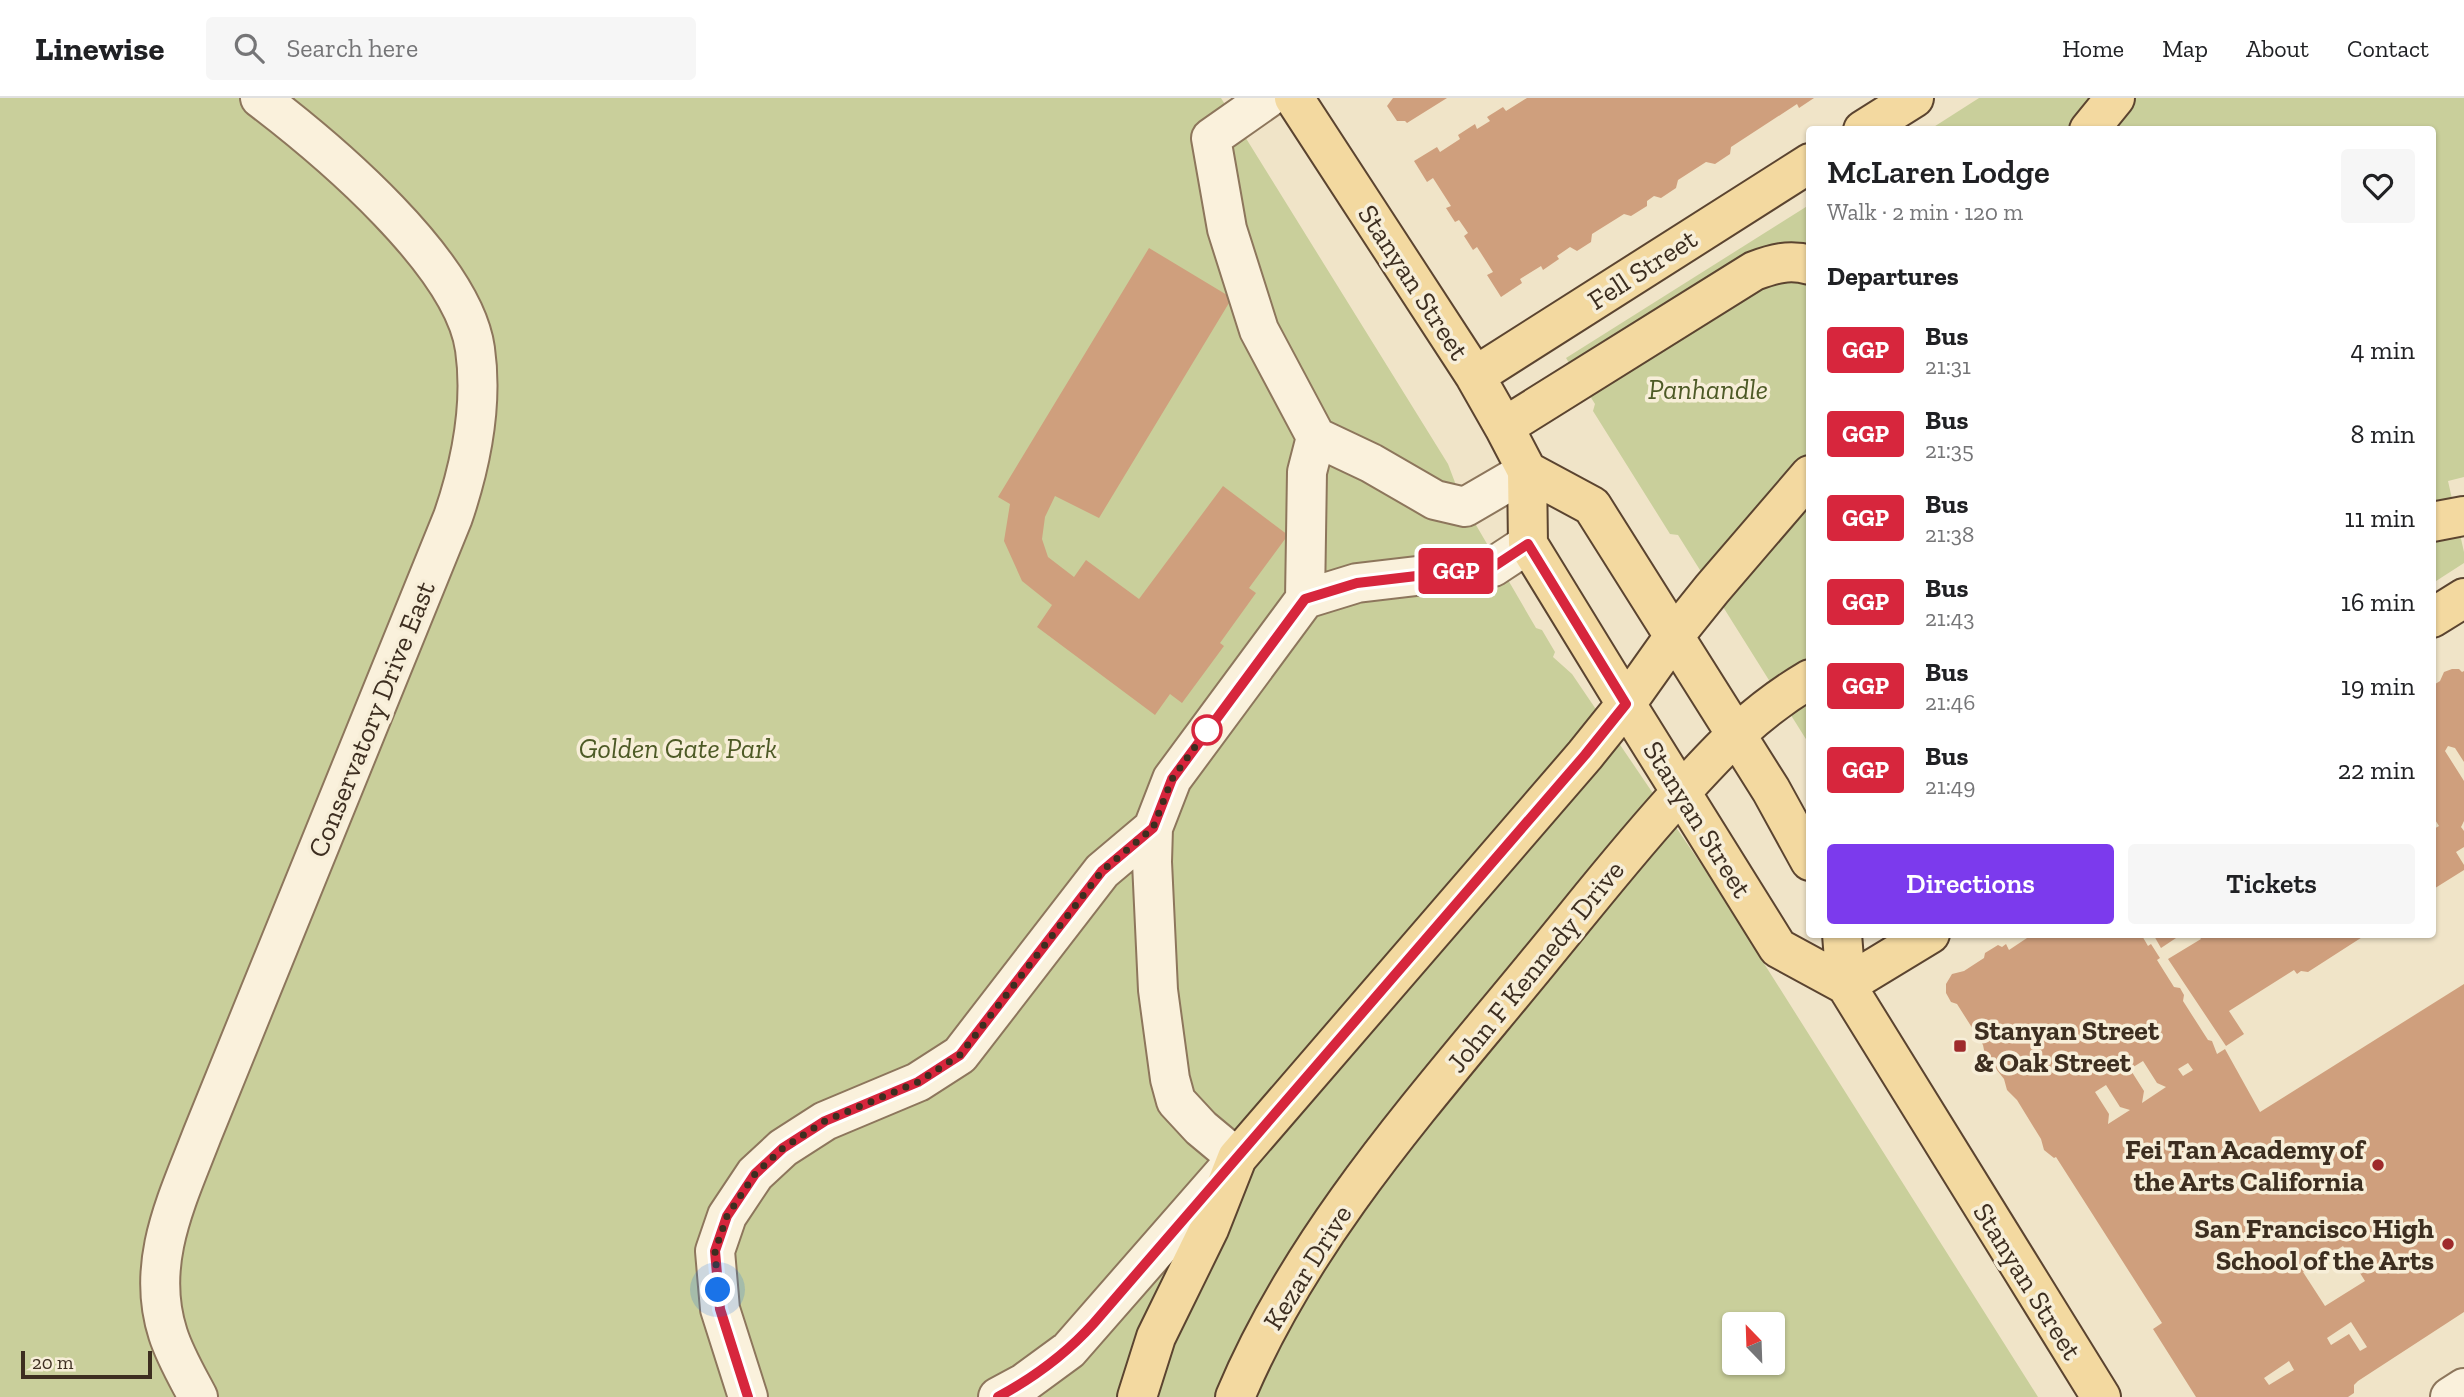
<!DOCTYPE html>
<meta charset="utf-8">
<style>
:root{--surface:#fff;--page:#f6f6f6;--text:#202124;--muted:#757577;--line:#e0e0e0;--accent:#7c3aed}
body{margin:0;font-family:"Zilla Slab",serif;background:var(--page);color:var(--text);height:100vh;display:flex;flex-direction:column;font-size:26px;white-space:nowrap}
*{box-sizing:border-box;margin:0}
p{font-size:23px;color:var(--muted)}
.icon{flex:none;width:38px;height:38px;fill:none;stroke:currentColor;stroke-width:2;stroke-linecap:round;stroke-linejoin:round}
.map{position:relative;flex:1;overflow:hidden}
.details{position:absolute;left:1806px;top:28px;width:630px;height:812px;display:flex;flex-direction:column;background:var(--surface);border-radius:7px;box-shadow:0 2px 5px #0004}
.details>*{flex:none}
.badge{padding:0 14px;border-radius:5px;font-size:24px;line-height:46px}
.needle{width:46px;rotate:337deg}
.tools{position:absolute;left:1722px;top:1214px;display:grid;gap:14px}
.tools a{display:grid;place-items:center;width:63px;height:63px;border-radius:7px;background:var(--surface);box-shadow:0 2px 5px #0004;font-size:35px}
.scale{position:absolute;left:21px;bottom:18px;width:131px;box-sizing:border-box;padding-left:7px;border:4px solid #3d2e20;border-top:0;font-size:19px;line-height:24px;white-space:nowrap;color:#3d2e20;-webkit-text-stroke:5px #f7eed8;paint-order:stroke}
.you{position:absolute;width:35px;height:35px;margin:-18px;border:5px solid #fff;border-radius:50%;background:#1a73e8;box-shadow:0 0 0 10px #1a73e833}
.map>.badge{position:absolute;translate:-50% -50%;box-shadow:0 0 0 4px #fff}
h2{padding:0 21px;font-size:26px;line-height:63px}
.round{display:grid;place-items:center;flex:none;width:74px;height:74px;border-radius:7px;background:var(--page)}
.overview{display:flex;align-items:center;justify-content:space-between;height:119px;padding:0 21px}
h1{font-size:33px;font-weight:600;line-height:52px}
.primary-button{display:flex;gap:14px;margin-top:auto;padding:14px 21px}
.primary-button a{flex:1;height:80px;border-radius:7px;background:var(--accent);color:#fff;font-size:28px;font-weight:600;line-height:80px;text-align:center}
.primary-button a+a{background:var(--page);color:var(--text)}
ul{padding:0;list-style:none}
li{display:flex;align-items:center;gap:21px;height:84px;padding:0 21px}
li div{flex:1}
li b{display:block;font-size:26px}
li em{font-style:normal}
li .badge{min-width:77px;font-weight:700;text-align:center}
header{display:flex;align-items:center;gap:42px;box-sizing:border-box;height:98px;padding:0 35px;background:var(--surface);border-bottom:2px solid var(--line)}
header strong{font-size:33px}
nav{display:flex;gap:38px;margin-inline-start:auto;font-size:24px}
.search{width:490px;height:63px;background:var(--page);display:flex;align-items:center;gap:18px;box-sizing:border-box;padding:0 24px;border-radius:7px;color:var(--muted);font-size:26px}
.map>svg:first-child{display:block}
.green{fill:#c9cf9b;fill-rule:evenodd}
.building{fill:#cf9f7d;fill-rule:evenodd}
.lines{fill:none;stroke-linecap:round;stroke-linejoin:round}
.minor-casing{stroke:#8d765c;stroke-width:42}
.major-casing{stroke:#5b4430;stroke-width:42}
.minor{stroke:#faf1dc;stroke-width:38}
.major{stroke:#f3d9a0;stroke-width:38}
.line-casing{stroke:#fff;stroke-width:16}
.line{stroke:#d7263d;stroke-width:10}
.walk{stroke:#3d2e20;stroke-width:7;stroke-dasharray:0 12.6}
.stop-dot{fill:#fff;stroke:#d7263d;stroke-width:3.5}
.poi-dot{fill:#9e2a2b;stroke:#f7eed8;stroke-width:2.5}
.labels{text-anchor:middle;stroke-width:7;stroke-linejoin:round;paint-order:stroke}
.street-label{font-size:28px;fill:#3d2e20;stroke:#f7eed8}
.park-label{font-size:28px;font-style:italic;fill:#4d5a26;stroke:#f7eed8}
.poi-label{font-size:28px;font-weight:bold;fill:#3d2e20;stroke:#f7eed8;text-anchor:end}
</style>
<header>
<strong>Linewise</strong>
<div class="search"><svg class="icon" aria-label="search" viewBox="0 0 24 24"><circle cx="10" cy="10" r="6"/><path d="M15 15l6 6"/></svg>Search here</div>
<nav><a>Home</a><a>Map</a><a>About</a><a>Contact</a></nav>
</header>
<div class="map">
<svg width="2464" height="1299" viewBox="0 0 2464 1299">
<rect width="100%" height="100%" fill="#f0e4c8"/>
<!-- green -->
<path class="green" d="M 0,0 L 1221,0 L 1448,366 L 1462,403 L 1536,530 L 1542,532 L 1555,554 L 1553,559 L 1572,576 L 1705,772 L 2038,1299 L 0,1299 ZM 1734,1227 L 1773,1227 L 1773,1265 L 1734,1265 Z
M 1979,0 L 2464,0 L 2464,379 L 2448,383 L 2464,454 L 2464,465 L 2433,485 L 2432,32 L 1929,32 Z
M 1809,107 L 1809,646 L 1678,437 L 1670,436 L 1593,313 L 1595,306 L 1566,260 Z"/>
<!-- building -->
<path class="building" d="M 1393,0 L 1447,0 L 1407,25 L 1405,23 L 1397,23 L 1387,8 Z
M 1527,0 L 1814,0 L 1799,10 L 1797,6 L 1731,49 L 1730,56 L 1715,66 L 1706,64 L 1678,82 L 1676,90 L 1661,100 L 1654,98 L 1647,103 L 1647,108 L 1631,118 L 1624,116 L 1592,136 L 1591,144 L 1577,153 L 1570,149 L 1557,158 L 1559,161 L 1543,172 L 1541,168 L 1520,181 L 1522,185 L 1501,199 L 1487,177 L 1493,174 L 1477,149 L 1473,152 L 1464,138 L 1468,135 L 1459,122 L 1455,124 L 1446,110 L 1451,108 L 1433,80 L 1427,84 L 1414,63 L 1437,49 L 1440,54 L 1460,41 L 1458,37 L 1475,26 L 1477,31 L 1490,23 L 1487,19 L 1503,9 L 1506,13 Z
M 1149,150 L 1232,200 L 1099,420 L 1055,398 L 1045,419 L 1042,441 L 1048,459 L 1074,479 L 1086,462 L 1139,501 L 1223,388 L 1288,437 L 1249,490 L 1256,495 L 1220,545 L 1224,548 L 1182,605 L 1170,596 L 1155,617 L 1037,529 L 1052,507 L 1022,483 L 1004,443 L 1010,406 L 998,399 Z
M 2452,571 L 2459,571 L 2462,574 L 2464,573 L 2464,664 L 2455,650 L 2448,648 L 2445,653 L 2464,683 L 2464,723 L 2461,729 L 2464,733 L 2464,749 L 2456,754 L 2464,767 L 2464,772 L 2432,792 L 2432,732 L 2439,728 L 2432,717 L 2432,588 L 2440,583 L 2444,574 Z
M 2033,836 L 2141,836 L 2148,848 L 2151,846 L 2158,857 L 2160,860 L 2157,862 L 2174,889 L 2180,890 L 2184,897 L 2183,903 L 2208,942 L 2212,943 L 2217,956 L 2225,951 L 2260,1014 L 2464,886 L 2464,1214 L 2358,1283 L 2354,1287 L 2354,1295 L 2348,1299 L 2196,1299 L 2153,1231 L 2162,1225 L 2056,1059 L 2054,1060 L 2044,1052 L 2041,1041 L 2017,1002 L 2007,992 L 2004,981 L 1985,957 L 1983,947 L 1957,906 L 1951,904 L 1946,895 L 1946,886 L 1952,876 L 1964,873 L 1984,860 L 1985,855 L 1998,847 L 2002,849 L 2006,846 L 2009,852 ZM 2143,963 L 2157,985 L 2166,989 L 2142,1005 L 2144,993 L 2130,971 ZM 2188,965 L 2193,972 L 2183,978 L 2178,971 ZM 2106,987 L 2120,1009 L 2130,1012 L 2108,1026 L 2109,1016 L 2095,994 ZM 2343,1148 L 2365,1183 L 2325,1208 L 2303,1174 ZM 2351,1224 L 2367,1249 L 2360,1253 L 2349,1236 L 2331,1247 L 2327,1240 ZM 2289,1263 L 2294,1272 L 2269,1287 L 2264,1280 Z
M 2153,836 L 2182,836 L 2161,850 Z
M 2198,836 L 2367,836 L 2308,874 L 2301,873 L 2297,876 L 2294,872 L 2229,913 L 2244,936 L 2226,948 L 2168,861 L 2201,841 Z"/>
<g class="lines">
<defs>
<path id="minor" d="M 1268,0 L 1211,40 L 1227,131 L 1259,232 L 1316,339 L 1371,365 L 1435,402 L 1465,409 L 1527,373
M 1305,501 L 1307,374 L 1316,339
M 198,1299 C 187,1278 175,1258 168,1236 C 145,1165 177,1102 202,1037 L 453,419 C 471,366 483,307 475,251 C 463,165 327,51 260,0
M 748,1299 L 720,1211 L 715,1153 L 727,1118 L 755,1076 L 783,1050 L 825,1023 L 918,984 L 960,957 L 1102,773 L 1153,730
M 998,1299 L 1024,1285 L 1069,1252 L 1237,1060 L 1201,1030 L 1176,1003 L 1170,981 L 1158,892 L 1152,764 L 1153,730 L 1172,681 L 1305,501 L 1357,485 L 1493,469 L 1528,446
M 2450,1299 L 2464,1290"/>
<path id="major" d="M 1294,0 L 1475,278 L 1504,329 L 1527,373 L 1528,446 L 1626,606 L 1778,850 L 1846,887
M 1863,32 L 1914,0
M 2089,32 L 2115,0
M 1475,278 L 1810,65
M 1504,329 L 1754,173 C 1773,166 1789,161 1810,167
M 1527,373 L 1592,408 L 1771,692 L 1810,763
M 2432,424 L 2464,418
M 2432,520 L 2464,500
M 1842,836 L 1846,887 L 2101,1299
M 1846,887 L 1930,836
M 1137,1299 L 1156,1239 L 1209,1131 L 1237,1060 L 1585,657 L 1626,606 L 1675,537 L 1712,491 L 1810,377
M 1235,1299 C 1304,1134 1428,999 1540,862 C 1587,805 1632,747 1683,692 C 1724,647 1756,613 1810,581"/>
</defs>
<!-- minor casing -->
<use href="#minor" class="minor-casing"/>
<!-- major casing -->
<use href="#major" class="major-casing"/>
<!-- minor -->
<use href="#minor" class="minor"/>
<!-- major -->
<use href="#major" class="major"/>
</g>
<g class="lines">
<defs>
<path id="line" d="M 748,1299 L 720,1211 L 715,1153 L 727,1118 L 755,1076 L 783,1050 L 825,1023 L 918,984 L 960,957 L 1102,773 L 1153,730 L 1172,681 L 1305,501 L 1357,485 L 1493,469 L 1528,446 L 1626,606 L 1585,657 L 1094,1225 C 1066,1256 1035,1279 998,1299"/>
</defs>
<!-- line casing -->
<use href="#line" class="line-casing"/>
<!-- line -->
<use href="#line" class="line"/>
<!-- walk -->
<path class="walk" d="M 718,1192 L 715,1153 L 727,1118 L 755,1076 L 783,1050 L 825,1023 L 918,984 L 960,957 L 1102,773 L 1153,730 L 1172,681 L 1207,632"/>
</g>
<!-- markers -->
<circle class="stop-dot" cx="1207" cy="632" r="14"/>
<g class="poi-dot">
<rect x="1953" y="941" width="14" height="14" rx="3.5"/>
<circle cx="2378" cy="1067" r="7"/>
<circle cx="2448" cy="1146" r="7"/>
</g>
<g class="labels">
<!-- street labels -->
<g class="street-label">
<text transform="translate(1642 171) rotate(-33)" y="10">Fell Street</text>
<text transform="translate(1414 184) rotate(57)" y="10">Stanyan Street</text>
<text transform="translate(371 621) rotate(-68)" y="10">Conservatory Drive East</text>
<text transform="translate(1698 721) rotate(58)" y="10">Stanyan Street</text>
<text transform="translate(1535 868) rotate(-51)" y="10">John F Kennedy Drive</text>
<text transform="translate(1307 1169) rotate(-58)" y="10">Kezar Drive</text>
<text transform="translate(2028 1183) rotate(58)" y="10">Stanyan Street</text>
</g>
<!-- park labels -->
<g class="park-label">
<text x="1708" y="301">Panhandle</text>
<text x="678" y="660">Golden Gate Park</text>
</g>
<!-- poi labels -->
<g class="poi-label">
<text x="1974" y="942" text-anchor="start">Stanyan Street<tspan x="1974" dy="32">&amp; Oak Street</tspan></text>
<text x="2364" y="1061">Fei Tan Academy of<tspan x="2364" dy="32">the Arts California</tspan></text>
<text x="2434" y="1140">San Francisco High<tspan x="2434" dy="32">School of the Arts</tspan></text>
</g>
</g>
</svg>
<div class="tools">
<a><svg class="needle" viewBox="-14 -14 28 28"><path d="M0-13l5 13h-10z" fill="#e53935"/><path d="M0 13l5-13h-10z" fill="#757577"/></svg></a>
</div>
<div class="scale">20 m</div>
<div class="you" style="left:718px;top:1192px"></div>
<b class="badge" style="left:1456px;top:473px;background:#d7263d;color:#fff">GGP</b>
<section class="details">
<div class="overview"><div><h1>McLaren Lodge</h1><p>Walk · 2 min · 120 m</p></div><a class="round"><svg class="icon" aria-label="heart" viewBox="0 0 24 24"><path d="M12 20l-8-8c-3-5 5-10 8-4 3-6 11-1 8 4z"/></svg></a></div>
<h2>Departures</h2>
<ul>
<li><span class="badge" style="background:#d7263d;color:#fff">GGP</span><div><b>Bus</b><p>21:31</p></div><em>4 min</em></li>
<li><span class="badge" style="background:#d7263d;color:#fff">GGP</span><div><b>Bus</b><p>21:35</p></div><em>8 min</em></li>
<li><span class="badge" style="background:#d7263d;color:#fff">GGP</span><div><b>Bus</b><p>21:38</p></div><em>11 min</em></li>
<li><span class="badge" style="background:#d7263d;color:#fff">GGP</span><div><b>Bus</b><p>21:43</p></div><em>16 min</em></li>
<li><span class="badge" style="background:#d7263d;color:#fff">GGP</span><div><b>Bus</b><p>21:46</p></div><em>19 min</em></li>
<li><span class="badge" style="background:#d7263d;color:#fff">GGP</span><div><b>Bus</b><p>21:49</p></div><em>22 min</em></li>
</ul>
<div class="primary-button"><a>Directions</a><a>Tickets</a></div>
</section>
</div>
